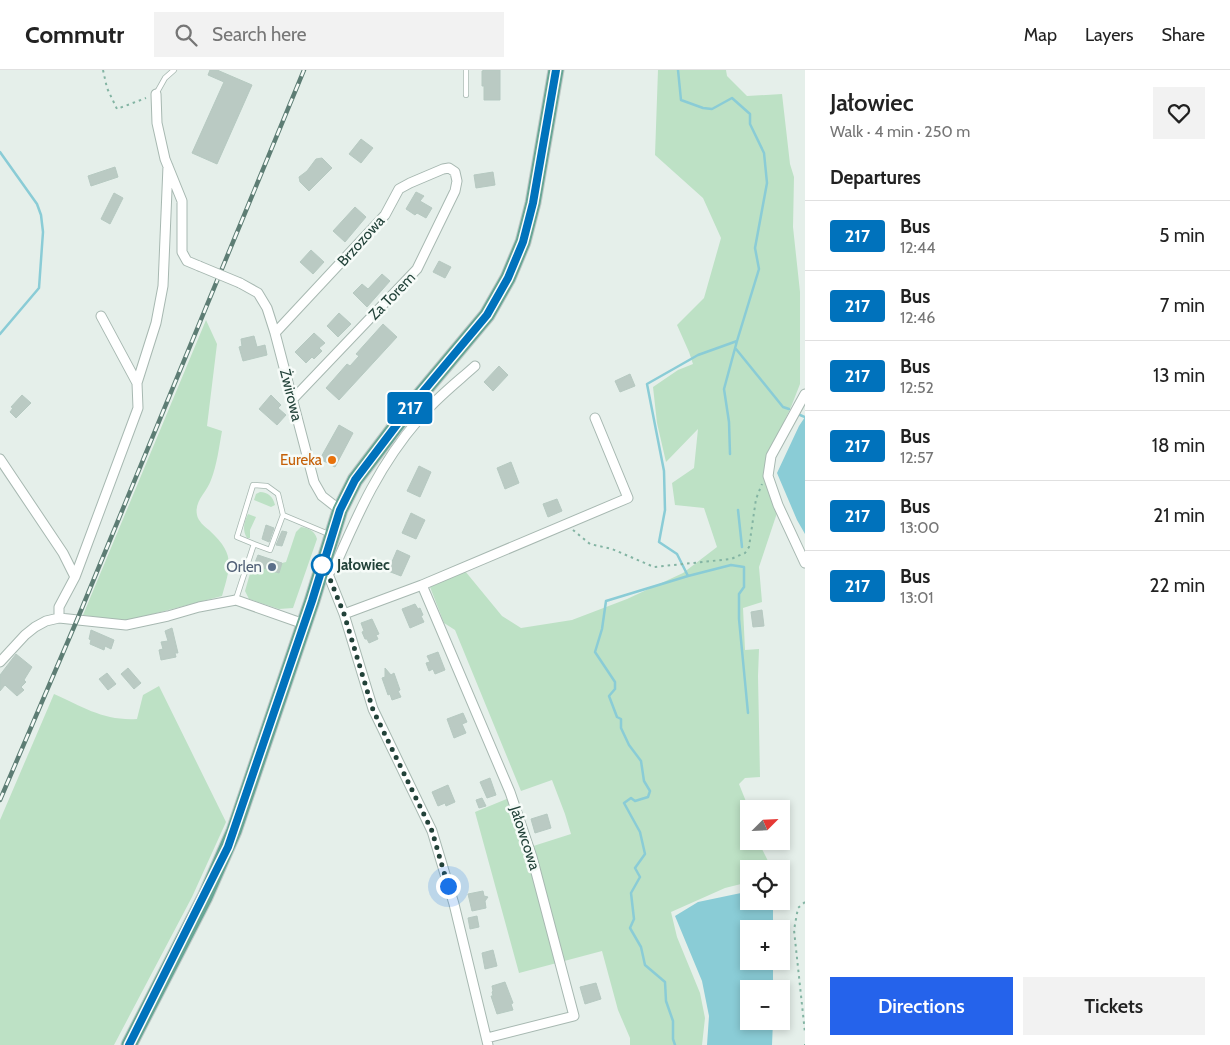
<!DOCTYPE html>
<meta charset="utf-8">
<style>
:root{--surface:#fff;--page:#f2f2f2;--text:#222;--muted:#767676;--line:#e0e0e0;--accent:#2563eb}
body{margin:0;font-family:Cabin,sans-serif;background:var(--page);color:var(--text);height:100vh;display:flex;flex-direction:column;font-size:19px;white-space:nowrap}
*{box-sizing:border-box;margin:0}
p{font-size:16px;color:var(--muted)}
.icon{flex:none;width:28px;height:28px;fill:none;stroke:currentColor;stroke-width:2;stroke-linecap:round;stroke-linejoin:round}
.map{position:relative;flex:1;overflow:hidden}
.drawer{display:flex;flex-direction:column;background:var(--surface);width:425px}
.drawer>*{flex:none}
.badge{padding:0 10px;border-radius:4px;font-size:18px;line-height:32px}
.needle{width:32px;rotate:66deg}
.controls{position:absolute;left:740px;top:730px;display:grid;gap:10px}
.controls a{display:grid;place-items:center;width:50px;height:50px;border-radius:0px;background:var(--surface);box-shadow:0 2px 8px #0003;font-size:25px}
.you{position:absolute;width:25px;height:25px;margin:-12px;border:4px solid #fff;border-radius:50%;background:#1a73e8;box-shadow:0 0 0 8px #1a73e833}
.map>.badge{position:absolute;translate:-50% -50%;box-shadow:0 0 0 2px #fff}
h2{padding:0 25px;font-size:19px;line-height:45px}
.round{display:grid;place-items:center;flex:none;width:52px;height:52px;border-radius:0px;background:var(--page)}
.summary{display:flex;align-items:center;justify-content:space-between;height:85px;padding:0 25px}
h1{font-size:24px;font-weight:600;line-height:38px}
.primary-button{display:flex;gap:10px;margin-top:auto;padding:10px 25px}
.primary-button a{flex:1;height:58px;border-radius:0px;background:var(--accent);color:#fff;font-size:20px;font-weight:600;line-height:58px;text-align:center}
.primary-button a+a{background:var(--page);color:var(--text)}
ul{padding:0;list-style:none}
li{display:flex;align-items:center;gap:15px;height:70px;padding:0 25px;border-top:1px solid var(--line)}
li div{flex:1}
li b{display:block;font-size:19px}
li em{font-style:normal}
li .badge{min-width:55px;font-weight:700;text-align:center}
header{display:flex;align-items:center;gap:30px;box-sizing:border-box;height:70px;padding:0 25px;background:var(--surface);border-bottom:1px solid var(--line)}
header strong{font-size:24px}
nav{display:flex;gap:28px;margin-inline-start:auto;font-size:18px}
.search{width:350px;height:45px;background:var(--page);display:flex;align-items:center;gap:12px;box-sizing:border-box;padding:0 18px;border-radius:0px;color:var(--muted);font-size:19px}
main{display:flex;flex:1;min-height:0}
.map>svg:first-child{display:block}
.green{fill:#bde1c5}
.water{fill:#8accd6}
.lines{fill:none;stroke-linecap:round;stroke-linejoin:round}
.stream{stroke:#8accd6;stroke-width:2.5}
.building{fill:#bacac3;stroke:#b6c9c1}
.lane-casing{stroke:#a7b8b1;stroke-width:6}
.street-casing{stroke:#a7b8b1;stroke-width:11}
.primary-casing{stroke:#c1cac8;stroke-width:17}
.path{stroke:#83b4a3;stroke-width:2;stroke-dasharray:2.5 4;stroke-linecap:butt}
.lane{stroke:#fff;stroke-width:4.5}
.street{stroke:#fff;stroke-width:9}
.primary{stroke:#67a695;stroke-width:15}
.rail-casing{stroke:#5d7d74;stroke-width:4.5}
.rail{stroke:#f6fbf8;stroke-width:2.5;stroke-dasharray:8;stroke-linecap:butt}
.street-bridge-casing{stroke:#a7b8b1;stroke-width:11;stroke-linecap:butt}
.street-bridge{stroke:#fff;stroke-width:9}
.line-casing{stroke:#fff;stroke-width:11}
.line{stroke:#0072bc;stroke-width:8}
.walk{stroke:#224239;stroke-width:5;stroke-dasharray:0 9}
.food-dot{fill:#e8710a;stroke:#f6fbf8;stroke-width:2}
.stop-dot{fill:#fff;stroke:#0072bc;stroke-width:2.5}
.service-dot{fill:#5c6f8a;stroke:#f6fbf8;stroke-width:2}
.labels{text-anchor:middle;stroke-width:5;stroke-linejoin:round;paint-order:stroke}
.street-label{font-size:15px;fill:#224239;stroke:#f6fbf8}
.food-label{font-size:15px;fill:#c56008;stroke:#f6fbf8;text-anchor:end}
.stop-label{font-size:15px;font-weight:bold;fill:#224239;stroke:#f6fbf8;text-anchor:start}
.service-label{font-size:15px;fill:#4e5e75;stroke:#f6fbf8;text-anchor:end}
</style>
<header>
<strong>Commutr</strong>
<div class="search"><svg class="icon" aria-label="search" viewBox="0 0 24 24"><circle cx="10" cy="10" r="6"/><path d="M15 15l6 6"/></svg>Search here</div>
<nav><a>Map</a><a>Layers</a><a>Share</a></nav>
</header>
<main>
<div class="map">
<svg width="805" height="975" viewBox="0 0 805 975">
<rect width="100%" height="100%" fill="#e5efea"/>
<!-- green -->
<path class="green" d="M 658,0 L 726,0 L 727,6 L 747,26 L 782,24 L 790,94 L 794,107 L 793,157 L 800,222 L 800,314 L 791,337 L 768,385 L 777,443 L 759,497 L 762,532 L 743,538 L 745,580 L 759,579 L 758,606 L 760,707 L 745,708 L 739,714 L 749,739 L 749,771 L 758,771 L 772,799 L 749,799 L 749,812 L 725,818 L 671,842 L 677,867 L 700,923 L 705,948 L 702,975 L 630,975 L 630,968 L 618,940 L 602,881 L 519,903 L 475,742 L 509,728 L 524,779 L 571,764 L 565,744 L 552,710 L 521,721 L 455,560 L 444,553 L 430,517 L 465,501 L 502,546 L 521,558 L 572,550 L 627,529 L 683,503 L 717,477 L 704,438 L 675,435 L 672,413 L 694,398 L 698,359 L 666,392 L 657,353 L 653,317 L 678,300 L 693,294 L 689,282 L 677,255 L 704,228 L 721,168 L 703,128 L 655,85 Z
M 206,250 L 217,274 L 207,356 L 222,361 C 219,377 217,395 211,410 C 207,422 194,431 197,445 C 198,451 205,457 209,460 C 235,484 231,495 222,526 L 126,551 L 83,545 Z
M 260,422 C 268,422 273,427 275,435 L 271,437 L 254,430 L 256,424 Z
M 248,444 L 256,447 L 250,460 L 250,468 L 247,468 C 242,460 244,452 248,444 Z
M 301,457 C 309,458 315,461 317,469 L 293,538 L 279,539 L 249,529 L 245,521 L 251,500 L 262,503 L 263,498 L 279,503 L 282,493 L 286,492 L 296,462 Z
M 159,616 L 226,752 L 192,827 L 114,975 L 0,975 L 0,750 L 54,624 C 83,637 104,651 137,649 L 143,625 Z"/>
<!-- water -->
<path class="water" d="M 805,347 L 805,464 L 797,450 L 777,403 L 799,356 Z
M 741,823 L 749,823 L 749,831 L 773,831 L 773,859 L 749,859 L 749,891 L 773,891 L 773,919 L 749,919 L 749,951 L 773,951 L 772,975 L 707,975 L 709,946 L 702,911 L 675,846 L 698,832 Z"/>
<g class="lines">
<!-- stream -->
<path class="stream" d="M 0,82 L 37,134 L 41,145 L 43,162 L 39,218 L 0,264
M 736,279 L 783,337 L 789,339
M 800,345 L 805,347
M 730,384 L 729,352 L 724,319 L 737,271
M 738,440 L 742,477
M 688,506 L 731,495 L 744,497 L 744,517 L 739,524 L 739,549 L 748,643
M 675,975 L 673,969 L 673,951 L 666,931 L 665,912 L 645,895 L 641,877 L 630,858 L 634,849 L 631,823 L 640,807 L 635,798 L 645,784 L 640,762 L 624,733 L 631,728 L 635,731 L 648,727 L 650,721 L 644,711 L 641,691 L 629,675 L 621,658 L 621,649 L 617,647 L 609,626 L 615,619 L 615,612 L 595,582 L 602,559 L 606,531 L 688,506 L 677,484 L 659,472 L 665,440 L 664,401 L 647,314 L 698,285 L 737,271 L 759,199 L 755,178 L 767,113 L 764,83 L 750,54 L 750,44 L 732,28 L 712,39 L 703,38 L 681,30 L 678,0"/>
</g>
<!-- building -->
<path class="building" d="M 210,0 L 217,0 L 252,15 L 217,94 L 192,83 L 224,12 L 208,5 Z
M 485,0 L 500,0 L 500,30 L 484,30 L 484,16 L 482,16 L 482,1 Z
M 361,69 L 373,78 L 361,93 L 349,84 Z
M 322,88 L 332,98 L 309,121 L 300,112 L 299,107 L 307,101 L 316,89 Z
M 115,97 L 118,107 L 91,116 L 88,106 Z
M 493,102 L 495,115 L 476,118 L 474,105 Z
M 416,122 L 424,126 L 420,131 L 432,138 L 426,148 L 417,143 L 415,145 L 406,139 Z
M 114,123 L 123,128 L 110,154 L 101,149 Z
M 355,137 L 366,147 L 345,172 L 333,161 Z
M 311,180 L 324,192 L 313,204 L 300,192 Z
M 439,191 L 451,197 L 445,208 L 433,202 Z
M 382,204 L 390,211 L 367,237 L 353,223 L 362,214 L 368,219 Z
M 339,243 L 351,254 L 338,267 L 327,256 Z
M 383,254 L 397,267 L 339,330 L 326,318 L 347,294 L 350,296 L 359,286 L 356,284 Z
M 314,263 L 325,273 L 319,278 L 322,281 L 314,289 L 312,287 L 306,293 L 295,282 Z
M 254,266 L 257,277 L 265,275 L 267,285 L 243,291 L 239,277 L 242,276 L 241,269 Z
M 499,296 L 508,305 L 493,321 L 484,312 Z
M 630,304 L 635,316 L 620,322 L 615,311 Z
M 22,325 L 31,333 L 16,348 L 10,342 L 13,338 L 11,337 Z
M 271,325 L 281,335 L 278,338 L 286,345 L 277,355 L 259,339 Z
M 339,355 L 353,363 L 335,397 L 320,389 Z
M 511,392 L 519,413 L 505,419 L 497,398 Z
M 419,396 L 431,402 L 420,427 L 407,421 Z
M 557,429 L 562,441 L 548,447 L 543,434 Z
M 411,443 L 425,450 L 416,469 L 402,463 Z
M 266,455 L 274,458 L 269,472 L 262,469 Z
M 282,461 L 287,462 L 282,476 L 276,475 Z
M 397,480 L 410,486 L 401,506 L 388,501 Z
M 258,485 L 282,493 L 279,503 L 254,495 Z
M 415,534 L 418,539 L 420,538 L 423,545 L 421,546 L 424,552 L 410,558 L 402,539 Z
M 762,540 L 764,556 L 753,557 L 751,542 Z
M 372,549 L 379,564 L 376,565 L 378,569 L 369,573 L 367,569 L 365,569 L 362,562 L 364,561 L 361,553 Z
M 172,558 L 178,583 L 175,583 L 176,587 L 161,590 L 159,580 L 163,579 L 161,572 L 168,571 L 165,561 Z
M 91,560 L 114,570 L 111,579 L 105,576 L 104,580 L 90,574 L 91,570 L 89,569 Z
M 438,582 L 445,600 L 435,604 L 433,599 L 429,601 L 426,593 L 430,592 L 427,586 Z
M 16,584 L 32,597 L 24,610 L 26,612 L 21,617 L 24,620 L 17,626 L 5,615 L 0,621 L 0,605 Z
M 128,598 L 141,613 L 134,619 L 121,604 Z
M 385,598 L 391,605 L 394,603 L 400,620 L 398,621 L 401,627 L 392,630 L 390,624 L 388,625 L 382,608 L 385,607 Z
M 107,603 L 116,614 L 108,620 L 99,609 Z
M 463,643 L 467,652 L 462,654 L 466,663 L 454,668 L 447,649 Z
M 490,708 L 496,725 L 487,728 L 480,712 Z
M 448,715 L 455,732 L 446,736 L 445,733 L 438,736 L 432,722 Z
M 482,728 L 486,736 L 479,738 L 476,730 Z
M 547,744 L 551,758 L 535,763 L 531,749 Z
M 483,821 L 484,826 L 488,827 L 485,831 L 486,838 L 472,841 L 468,824 Z
M 477,846 L 479,857 L 470,859 L 468,848 Z
M 493,880 L 497,896 L 485,899 L 482,883 Z
M 505,912 L 513,933 L 511,934 L 513,940 L 497,944 L 491,926 L 493,926 L 492,922 L 493,921 L 492,916 Z
M 596,913 L 601,929 L 585,934 L 580,917 Z"/>
<g class="lines">
<defs>
<path id="lane" d="M 156,24 L 165,8 L 174,0
M 466,25 L 466,0
M 254,474 L 237,467 L 253,415 L 267,416 L 278,424 L 283,445
M 236,529 L 254,474 L 270,480 L 283,445 L 331,465"/>
<path id="street" d="M 156,24 L 157,53 L 165,89 L 182,131 L 182,182 L 187,191 L 199,196
M 240,213 L 258,223 L 267,238 L 275,263 L 314,412 L 322,426 L 340,440
M 275,263 L 385,145 L 399,119 L 410,113 L 443,99 L 449,98 L 455,102 L 457,111 L 455,121 L 417,199 L 292,330
M 137,313 L 156,253 L 163,216 L 168,96
M 805,324 L 771,386 L 768,406 L 778,435 L 805,493
M 0,389 L 63,483 L 75,507 L 59,537 L 59,548
M 322,496 L 328,504 L 344,544 L 373,639 L 432,761 L 454,834 L 488,975
M 328,504 L 336,494 C 359,441 380,394 419,349 C 435,329 456,313 475,296
M 75,507 L 138,338 L 137,313 L 101,246
M 422,515 L 628,428 L 595,348
M 344,544 L 422,515 L 510,722 L 532,787 L 574,946 L 487,968
M 0,592 L 25,565 L 35,557 L 46,551 L 59,548 L 126,555 L 168,546 L 199,537 L 236,530 L 304,554"/>
<path id="primary" d="M 129,975 L 205,827 L 234,761 L 312,531 L 340,440 L 355,410 L 411,336 L 487,245 L 508,208 L 523,172 L 533,133 L 556,0"/>
</defs>
<!-- lane casing -->
<use href="#lane" class="lane-casing"/>
<!-- street casing -->
<use href="#street" class="street-casing"/>
<!-- primary casing -->
<use href="#primary" class="primary-casing"/>
<!-- path -->
<path class="path" d="M 103,0 L 107,18 L 117,39 L 146,28
M 573,460 L 590,474 L 612,479 L 654,497 L 731,489 L 745,483 L 749,477 L 756,429 L 762,414
M 805,832 L 798,838 L 794,860 L 805,963
M 805,975 L 805,974"/>
<!-- lane -->
<use href="#lane" class="lane"/>
<!-- street -->
<use href="#street" class="street"/>
<!-- primary -->
<use href="#primary" class="primary"/>
<defs>
<path id="rail" d="M 0,730 L 77,550 L 304,0"/>
</defs>
<!-- rail casing -->
<use href="#rail" class="rail-casing"/>
<!-- rail -->
<use href="#rail" class="rail"/>
<defs>
<path id="street-bridge" d="M 199,196 L 240,213"/>
</defs>
<!-- street-bridge casing -->
<use href="#street-bridge" class="street-bridge-casing"/>
<!-- street-bridge -->
<use href="#street-bridge" class="street-bridge"/>
</g>
<g class="lines">
<defs>
<path id="line" d="M 129,975 L 228,777 L 312,531 L 340,440 L 355,410 L 411,336 L 487,245 L 508,208 L 523,172 L 533,133 L 556,0"/>
</defs>
<!-- line casing -->
<use href="#line" class="line-casing"/>
<!-- line -->
<use href="#line" class="line"/>
<!-- walk -->
<path class="walk" d="M 322,495 L 328,504 L 344,544 L 373,640 L 432,761 L 448,816"/>
</g>
<!-- markers -->
<circle class="food-dot" cx="332" cy="390" r="5"/>
<circle class="stop-dot" cx="322" cy="495" r="10"/>
<circle class="service-dot" cx="272" cy="497" r="5"/>
<g class="labels">
<!-- street labels -->
<g class="street-label">
<text transform="translate(361 171) rotate(-48)" y="5">Brzozowa</text>
<text transform="translate(392 226) rotate(-46)" y="5">Za Torem</text>
<text transform="translate(291 325) rotate(76)" y="5">Żwirowa</text>
<text transform="translate(525 768) rotate(72)" y="5">Jałowcowa</text>
</g>
<!-- food labels -->
<g class="food-label">
<text x="322" y="395">Eureka</text>
</g>
<!-- stop labels -->
<g class="stop-label">
<text x="337" y="500">Jałowiec</text>
</g>
<!-- service labels -->
<g class="service-label">
<text x="262" y="502">Orlen</text>
</g>
</g>
</svg>
<div class="controls">
<a><svg class="needle" viewBox="-14 -14 28 28"><path d="M0-13l5 13h-10z" fill="#e53935"/><path d="M0 13l5-13h-10z" fill="#767676"/></svg></a>
<a><svg class="icon" aria-label="locate" viewBox="0 0 24 24"><circle cx="12" cy="12" r="6"/><path d="M12 2v4M12 18v4M2 12h4M18 12h4"/></svg></a>
<a>+</a>
<a>−</a>
</div>
<div class="you" style="left:448px;top:816px"></div>
<b class="badge" style="left:410px;top:338px;background:#0072bc;color:#fff">217</b>
</div>
<section class="drawer">
<div class="summary"><div><h1>Jałowiec</h1><p>Walk · 4 min · 250 m</p></div><a class="round"><svg class="icon" aria-label="heart" viewBox="0 0 24 24"><path d="M12 20l-8-8c-3-5 5-10 8-4 3-6 11-1 8 4z"/></svg></a></div>
<h2>Departures</h2>
<ul>
<li><span class="badge" style="background:#0072bc;color:#fff">217</span><div><b>Bus</b><p>12:44</p></div><em>5 min</em></li>
<li><span class="badge" style="background:#0072bc;color:#fff">217</span><div><b>Bus</b><p>12:46</p></div><em>7 min</em></li>
<li><span class="badge" style="background:#0072bc;color:#fff">217</span><div><b>Bus</b><p>12:52</p></div><em>13 min</em></li>
<li><span class="badge" style="background:#0072bc;color:#fff">217</span><div><b>Bus</b><p>12:57</p></div><em>18 min</em></li>
<li><span class="badge" style="background:#0072bc;color:#fff">217</span><div><b>Bus</b><p>13:00</p></div><em>21 min</em></li>
<li><span class="badge" style="background:#0072bc;color:#fff">217</span><div><b>Bus</b><p>13:01</p></div><em>22 min</em></li>
</ul>
<div class="primary-button"><a>Directions</a><a>Tickets</a></div>
</section>
</main>
